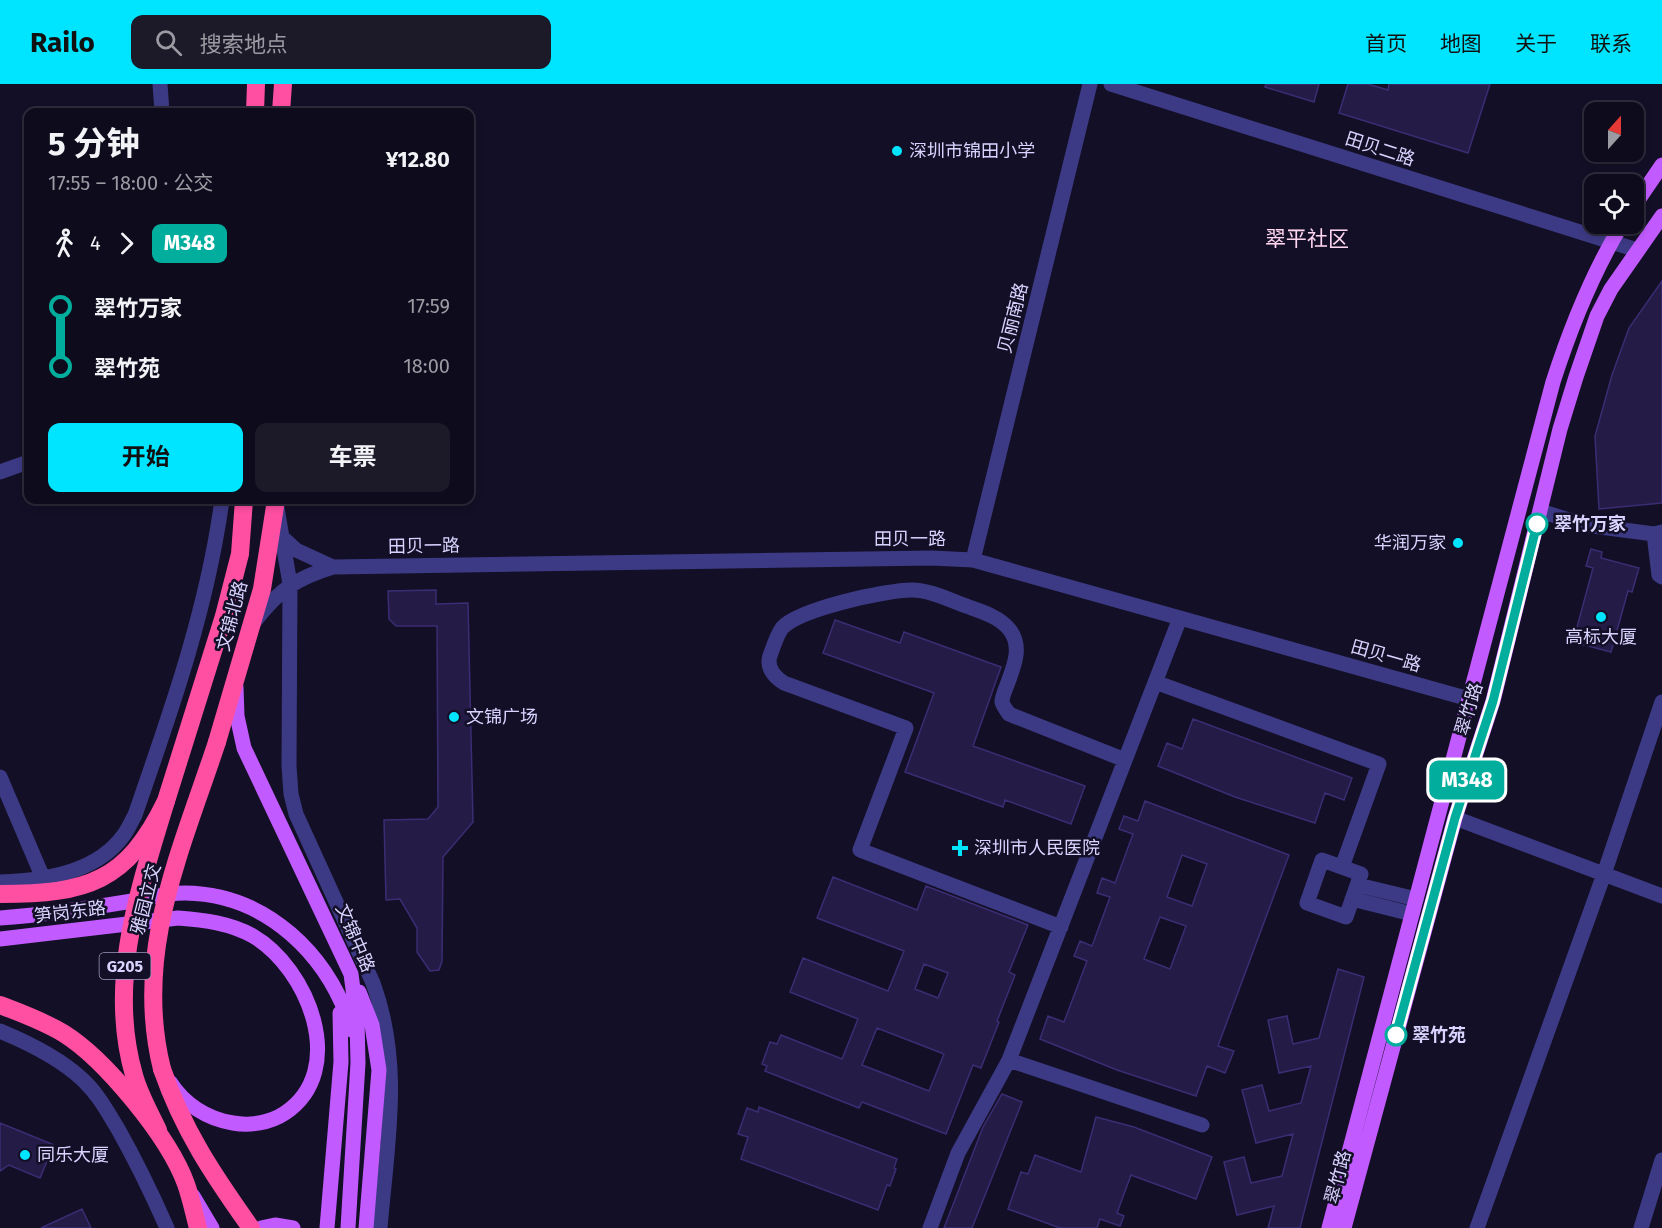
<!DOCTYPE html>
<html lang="zh">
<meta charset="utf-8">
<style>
:root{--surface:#0e0b1c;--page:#1c1929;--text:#f1f3f6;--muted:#9b9ba3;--line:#2e2b3b;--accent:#00e5ff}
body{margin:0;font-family:"Fira Sans","Noto Sans SC",sans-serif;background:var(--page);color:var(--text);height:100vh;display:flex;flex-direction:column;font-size:22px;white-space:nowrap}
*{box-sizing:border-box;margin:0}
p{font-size:20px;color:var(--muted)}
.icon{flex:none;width:33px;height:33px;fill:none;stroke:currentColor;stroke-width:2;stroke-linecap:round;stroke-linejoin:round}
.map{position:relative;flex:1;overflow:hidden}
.drawer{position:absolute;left:24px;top:24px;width:450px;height:396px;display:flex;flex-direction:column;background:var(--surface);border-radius:12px;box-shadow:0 3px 9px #0003,0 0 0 2px var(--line)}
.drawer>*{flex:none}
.badge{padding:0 12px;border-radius:9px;font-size:21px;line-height:39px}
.needle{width:39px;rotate:21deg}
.fabs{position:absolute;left:1584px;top:18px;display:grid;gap:12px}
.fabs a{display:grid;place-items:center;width:60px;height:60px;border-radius:12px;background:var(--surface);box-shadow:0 3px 9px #0003,0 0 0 2px var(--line);font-size:30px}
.map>.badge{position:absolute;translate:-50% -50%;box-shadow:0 0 0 3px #fff}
.legs{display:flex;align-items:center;gap:9px;height:66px;padding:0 24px;font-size:20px}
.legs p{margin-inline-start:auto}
.summary{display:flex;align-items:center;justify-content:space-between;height:102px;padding:0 24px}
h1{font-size:33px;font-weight:700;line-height:45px}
.action{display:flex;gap:12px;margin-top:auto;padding:12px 24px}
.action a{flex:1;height:69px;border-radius:12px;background:var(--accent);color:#111;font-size:24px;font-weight:700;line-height:69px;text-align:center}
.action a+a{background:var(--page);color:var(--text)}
ul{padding:0 24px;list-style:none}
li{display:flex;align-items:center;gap:21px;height:60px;font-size:22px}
li i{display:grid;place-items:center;width:9px;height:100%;margin:0 8px;background:currentColor}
li i::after{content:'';width:15px;height:15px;margin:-8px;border:4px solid;border-radius:50%;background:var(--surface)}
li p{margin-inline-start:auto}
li:first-child i{background:linear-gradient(#0000 50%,currentColor 0)}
li:last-child i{background:linear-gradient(currentColor 50%,#0000 0)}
header{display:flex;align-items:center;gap:36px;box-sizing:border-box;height:84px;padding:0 30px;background:var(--accent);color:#111}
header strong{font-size:28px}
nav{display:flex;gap:33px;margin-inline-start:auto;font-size:21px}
.search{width:420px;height:54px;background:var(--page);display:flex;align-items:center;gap:15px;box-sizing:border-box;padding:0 21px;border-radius:12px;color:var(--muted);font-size:22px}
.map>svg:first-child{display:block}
.building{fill:#241b47;stroke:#3b2d73;stroke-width:1.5;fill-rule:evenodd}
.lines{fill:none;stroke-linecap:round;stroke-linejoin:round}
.minor{stroke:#3d3a85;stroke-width:15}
.major{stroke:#c25bff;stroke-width:15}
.highway{stroke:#ff4fa3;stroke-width:18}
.highway-bridge{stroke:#ff4fa3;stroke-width:18}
.line-1-casing{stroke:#fff;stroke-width:14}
.line-1{stroke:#01ad9c;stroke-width:9}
.poi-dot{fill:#00e5ff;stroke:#130f26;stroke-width:2}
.stop-1-dot{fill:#fff;stroke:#01ad9c;stroke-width:3}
.labels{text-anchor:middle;stroke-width:5;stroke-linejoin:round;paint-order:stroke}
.shield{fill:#130f26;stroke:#9e99be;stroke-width:1.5}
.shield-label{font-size:16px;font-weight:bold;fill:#d9d4ff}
.street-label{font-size:18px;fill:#d9d4ff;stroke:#130f26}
.poi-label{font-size:18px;fill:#d9d4ff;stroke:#130f26;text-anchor:start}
.stop-label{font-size:18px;font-weight:bold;fill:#d9d4ff;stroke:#130f26;text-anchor:start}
.quarter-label{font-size:21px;fill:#ffd6f0;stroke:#130f26}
</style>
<header>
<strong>Railo</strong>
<div class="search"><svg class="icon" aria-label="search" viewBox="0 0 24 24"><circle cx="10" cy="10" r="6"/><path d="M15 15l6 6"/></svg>搜索地点</div>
<nav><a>首页</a><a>地图</a><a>关于</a><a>联系</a></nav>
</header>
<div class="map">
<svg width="1662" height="1144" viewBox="0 0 1662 1144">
<rect width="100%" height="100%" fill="#130f26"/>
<!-- building -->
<path class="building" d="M 1266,0 L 1319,0 L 1314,18 L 1265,3 Z
M 1348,0 L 1368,0 L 1388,6 L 1389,0 L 1490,0 L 1468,69 L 1339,29 Z
M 1662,197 L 1662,419 L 1599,425 L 1595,352 L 1612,291 L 1629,244 Z
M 1591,465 L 1602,468 L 1601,474 L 1639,484 L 1632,508 L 1628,507 L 1611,568 L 1573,558 L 1593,484 L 1586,482 Z
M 436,506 L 436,520 L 468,519 L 473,738 L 443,773 L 442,877 L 439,886 L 430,887 L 417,868 L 417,844 L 400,815 L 386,816 L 384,736 L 428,735 L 438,723 L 437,542 L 396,542 L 389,535 L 388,507 Z
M 835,536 L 900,559 L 904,548 L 1001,583 L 973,662 L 1085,702 L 1071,740 L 1005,716 L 1003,723 L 905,688 L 934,609 L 823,569 Z
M 1193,635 L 1352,694 L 1344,716 L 1325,709 L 1315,739 L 1235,713 L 1158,682 L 1167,659 L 1182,665 Z
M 1145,717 L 1289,771 L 1218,962 L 1234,967 L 1225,989 L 1207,982 L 1196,1012 L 1117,986 L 1040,955 L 1048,932 L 1064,938 L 1087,877 L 1074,872 L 1080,857 L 1092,862 L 1110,813 L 1097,809 L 1102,794 L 1115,799 L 1133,750 L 1119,745 L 1124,732 L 1138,737 ZM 1182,771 L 1207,780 L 1192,822 L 1167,813 ZM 1160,833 L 1186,842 L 1170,885 L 1144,875 Z
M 833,793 L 917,826 L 926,802 L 1028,841 L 1009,888 L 1015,891 L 997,937 L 999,938 L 981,984 L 973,981 L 946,1050 L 862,1018 L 859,1024 L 765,987 L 767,982 L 762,980 L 770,958 L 777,960 L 781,951 L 842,975 L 858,935 L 790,908 L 803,874 L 888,907 L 904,867 L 817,834 ZM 924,880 L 948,889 L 938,914 L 915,905 ZM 877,944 L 944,970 L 929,1007 L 862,981 Z
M 1338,885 L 1364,893 L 1300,1144 L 1268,1144 L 1274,1122 L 1237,1131 L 1224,1078 L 1244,1073 L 1251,1099 L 1282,1092 L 1293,1050 L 1256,1059 L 1242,1006 L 1262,1001 L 1269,1027 L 1301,1019 L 1311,982 L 1279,989 L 1268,936 L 1287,932 L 1293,960 L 1319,954 Z
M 1002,1010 L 1022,1018 L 972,1144 L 944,1144 L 983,1043 Z
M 759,1023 L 897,1075 L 894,1084 L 896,1085 L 890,1102 L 887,1101 L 878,1126 L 741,1075 L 748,1053 L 738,1050 L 747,1024 L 758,1028 Z
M 1096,1033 L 1134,1043 L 1212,1073 L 1196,1115 L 1131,1091 L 1117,1129 L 1124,1132 L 1120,1142 L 1100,1135 L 1097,1144 L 1060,1144 L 1008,1125 L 1021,1088 L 1028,1090 L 1035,1071 L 1081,1088 Z
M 0,1039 L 54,1061 L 40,1094 L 9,1081 L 0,1087 Z
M 82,1125 L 91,1144 L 41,1144 Z"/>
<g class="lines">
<!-- minor -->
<path class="minor" d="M 160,0 L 162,28
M 1111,0 L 1637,166
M 0,388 L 28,378
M 277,424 L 290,500 L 289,682 L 291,710 L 296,730 L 373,899 C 403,981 387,1059 380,1144
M 1540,427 L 1585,441 L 1654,450 L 1662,448
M 1654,450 L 1659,491 L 1662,493
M 282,453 L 296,466 L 333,483
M 973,476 L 1090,0
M 255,537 C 278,507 296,494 333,483 L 932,474 L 973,476 L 1009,486 L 1469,615
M 1155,598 L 1379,680 L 1342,783
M 0,693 L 43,794
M 1455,734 L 1662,812
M 1322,776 L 1361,790 L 1346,833 L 1307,819 Z
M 0,798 C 43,797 96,789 123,752 C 128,746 131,738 135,731 C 171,627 207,526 222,416
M 1358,801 L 1416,815
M 1352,815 L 1412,830
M 1061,843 L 860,766 L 906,644 L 784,599 C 773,592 765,582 771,569 C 774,561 777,551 782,544 C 799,525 886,506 912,506 C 931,506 951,517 969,523 C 983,528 999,533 1009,545 C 1023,562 1014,582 1007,601 C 1005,606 1002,613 1002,618 C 1003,622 1007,627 1009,630 L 1125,676
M 0,947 C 29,959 60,974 83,996 C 98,1010 107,1027 118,1045 C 136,1077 152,1110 167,1144
M 1009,976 L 1202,1041
M 930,1144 L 958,1069 L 1009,976 L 1180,534
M 1477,1144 L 1604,790 L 1662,618
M 1641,1144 L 1662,1076"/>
<!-- major -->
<path class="major" d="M 1634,122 L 1662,81
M 236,603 L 237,632 L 244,664 L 351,890 L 357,935 L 358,979 L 348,1144
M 0,834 C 43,831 84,825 126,818 C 145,815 166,809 185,809 C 267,810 329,871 352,946
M 0,855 L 178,834 C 204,836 230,839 253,852 C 308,884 349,986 285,1029 C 270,1039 250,1042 233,1039 C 207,1035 184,1020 170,998
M 359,908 L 372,941 L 379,986 L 366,1144
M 193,1112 L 212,1144
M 261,1144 L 275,1141 L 293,1144
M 327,1144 L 341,978 L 340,929
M 1329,1144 L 1553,298 C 1571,242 1592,190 1622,140
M 1344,1144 L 1455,734 L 1493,617 L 1560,345 L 1576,293 L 1597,232 L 1611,205 L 1662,132"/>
<!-- highway -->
<path class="highway" d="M 255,28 L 256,0
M 281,28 L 283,0
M 217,658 L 262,505 L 276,416
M 0,810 C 87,810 127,798 166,717 L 224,532 L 240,470 L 244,416
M 0,921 C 21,929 43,937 63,949 C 105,975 169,1053 186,1100 C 191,1114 194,1129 198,1144
M 162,985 C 183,1046 214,1092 251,1144"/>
<!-- highway-bridge -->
<path class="highway-bridge" d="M 162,985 C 133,869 181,767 217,658
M 158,1046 C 150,1029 139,1010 134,991 C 107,898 139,806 166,717"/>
</g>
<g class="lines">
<defs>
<path id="line-1" d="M 1396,951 L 1455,734 L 1493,617 L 1537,440"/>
</defs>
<!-- line-1 casing -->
<use href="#line-1" class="line-1-casing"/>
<!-- line-1 -->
<use href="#line-1" class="line-1"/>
</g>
<!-- markers -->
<g class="poi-dot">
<circle cx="897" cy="67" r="6"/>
<circle cx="1458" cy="459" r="6"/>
<circle cx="1601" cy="533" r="6"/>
<circle cx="454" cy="633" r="6"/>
<path d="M957 755h6v6h6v6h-6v6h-6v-6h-6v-6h6z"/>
<circle cx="25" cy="1071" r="6"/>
</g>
<g class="stop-1-dot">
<circle cx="1537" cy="440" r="10"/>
<circle cx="1396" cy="951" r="10"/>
</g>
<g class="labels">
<!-- shield labels -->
<rect class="shield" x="99.5" y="869" width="51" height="26" rx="4.5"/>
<g class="shield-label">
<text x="125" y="888">G205</text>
</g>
<!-- street labels -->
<g class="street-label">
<text transform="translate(1380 65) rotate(18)" y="6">田贝二路</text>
<text transform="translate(1013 234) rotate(-76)" y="6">贝丽南路</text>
<text x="910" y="461">田贝一路</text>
<text transform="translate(424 462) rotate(-1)" y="6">田贝一路</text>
<text transform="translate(232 532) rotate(-75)" y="6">文锦北路</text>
<text transform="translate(1386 572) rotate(16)" y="6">田贝一路</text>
<text transform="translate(1469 625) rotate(-73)" y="6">翠竹路</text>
<text transform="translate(146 815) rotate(-76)" y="6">雅园立交</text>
<text transform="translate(70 828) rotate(-7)" y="6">笋岗东路</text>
<text transform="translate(355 854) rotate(67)" y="6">文锦中路</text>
<text transform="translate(1338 1093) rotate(-75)" y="6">翠竹路</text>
</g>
<!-- poi labels -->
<g class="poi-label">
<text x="909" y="73">深圳市锦田小学</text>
<text x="1446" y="465" text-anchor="end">华润万家</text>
<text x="1601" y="559" text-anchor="middle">高标大厦</text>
<text x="466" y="639">文锦广场</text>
<text x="974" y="770">深圳市人民医院</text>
<text x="37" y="1077">同乐大厦</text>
</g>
<!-- stop labels -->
<g class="stop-label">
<text x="1554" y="446">翠竹万家</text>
<text x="1412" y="957">翠竹苑</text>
</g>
<!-- quarter labels -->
<g class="quarter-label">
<text x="1307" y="162">翠平社区</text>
</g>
</g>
</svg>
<div class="fabs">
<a><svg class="needle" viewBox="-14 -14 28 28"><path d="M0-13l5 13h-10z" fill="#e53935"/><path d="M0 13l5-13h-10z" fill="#9b9ba3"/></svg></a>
<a><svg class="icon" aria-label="locate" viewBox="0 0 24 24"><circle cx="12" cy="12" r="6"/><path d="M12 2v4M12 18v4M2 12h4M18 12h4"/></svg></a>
</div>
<b class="badge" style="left:1467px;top:696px;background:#01ad9c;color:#fff">M348</b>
<section class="drawer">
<div class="summary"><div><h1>5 分钟</h1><p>17:55 – 18:00 · 公交</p></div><b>¥12.80</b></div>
<div class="legs"><svg class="icon" aria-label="walk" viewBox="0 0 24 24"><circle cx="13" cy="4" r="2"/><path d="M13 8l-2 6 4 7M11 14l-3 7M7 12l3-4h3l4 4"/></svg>4<svg class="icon" aria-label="forward" viewBox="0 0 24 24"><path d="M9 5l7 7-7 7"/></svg><b class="badge" style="background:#01ad9c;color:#fff">M348</b></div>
<ul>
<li><i style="color:#01ad9c"></i><b>翠竹万家</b><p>17:59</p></li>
<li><i style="color:#01ad9c"></i><b>翠竹苑</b><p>18:00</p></li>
</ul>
<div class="action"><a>开始</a><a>车票</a></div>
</section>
</div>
